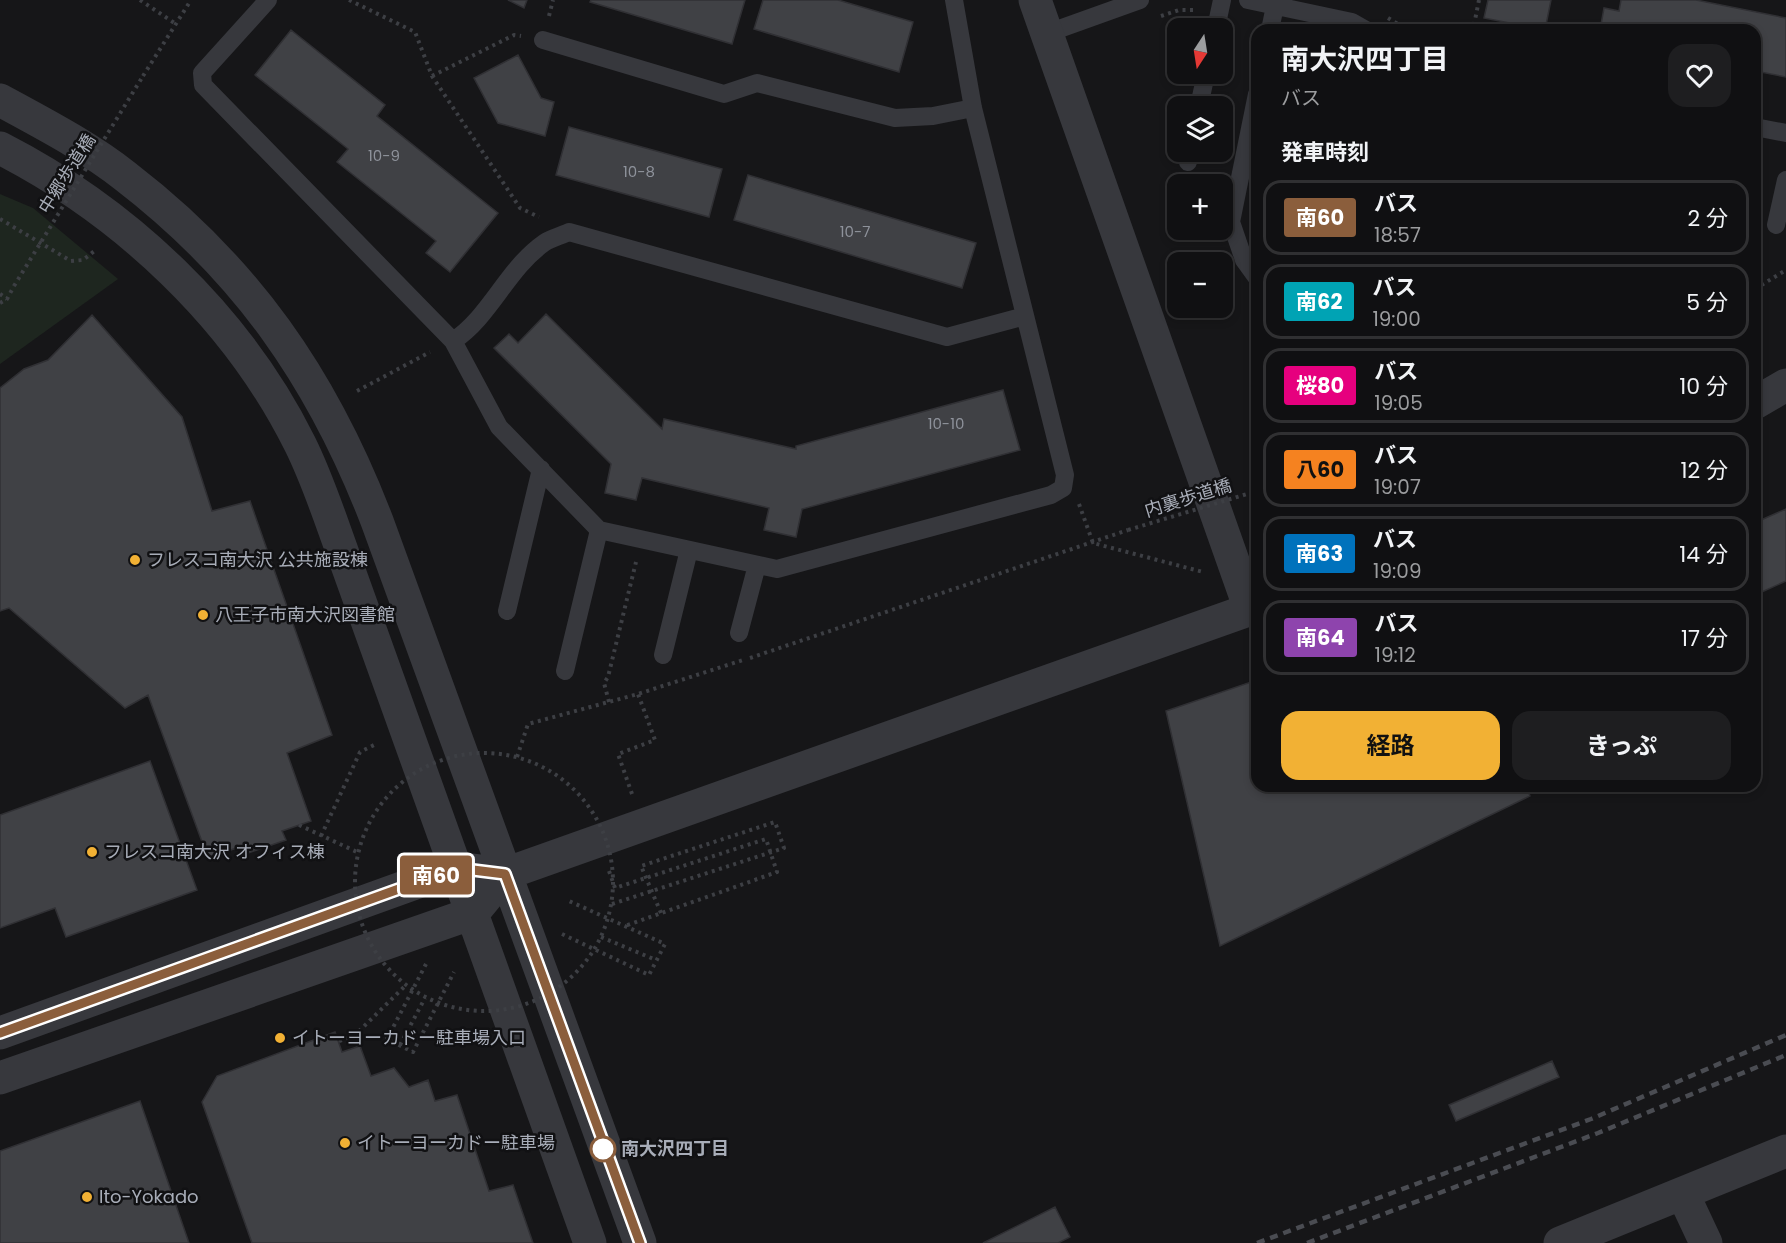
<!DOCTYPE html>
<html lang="ja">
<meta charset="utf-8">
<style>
:root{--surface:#101012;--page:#1e1e20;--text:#f1f3f6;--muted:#9c9d9f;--line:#303032;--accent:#f2b134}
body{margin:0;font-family:Poppins,"Noto Sans JP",sans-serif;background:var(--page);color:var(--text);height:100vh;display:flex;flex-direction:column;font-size:22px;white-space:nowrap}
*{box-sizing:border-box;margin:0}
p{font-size:20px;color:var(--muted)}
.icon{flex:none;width:33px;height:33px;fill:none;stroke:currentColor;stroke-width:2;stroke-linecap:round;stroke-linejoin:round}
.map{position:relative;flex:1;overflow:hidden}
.sheet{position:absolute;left:1251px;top:24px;width:510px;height:768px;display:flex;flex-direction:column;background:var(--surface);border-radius:18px;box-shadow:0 3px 9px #0003,0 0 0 2px var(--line)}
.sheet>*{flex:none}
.badge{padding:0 12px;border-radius:4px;font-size:21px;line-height:39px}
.needle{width:39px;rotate:192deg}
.fabs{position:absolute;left:1167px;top:18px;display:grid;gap:12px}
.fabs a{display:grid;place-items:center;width:66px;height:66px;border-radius:12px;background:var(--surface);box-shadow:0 3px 9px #0003,0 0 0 2px var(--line);font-size:30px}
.map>.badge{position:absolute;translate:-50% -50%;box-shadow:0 0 0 3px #fff}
h2{padding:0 30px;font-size:22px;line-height:54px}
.round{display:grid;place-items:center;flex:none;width:63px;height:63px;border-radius:18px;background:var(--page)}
.overview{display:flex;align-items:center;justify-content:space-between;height:102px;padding:0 30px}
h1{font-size:28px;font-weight:700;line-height:45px}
.primary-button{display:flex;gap:12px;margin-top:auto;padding:12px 30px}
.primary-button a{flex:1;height:69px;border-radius:18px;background:var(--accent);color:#111;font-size:24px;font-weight:700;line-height:69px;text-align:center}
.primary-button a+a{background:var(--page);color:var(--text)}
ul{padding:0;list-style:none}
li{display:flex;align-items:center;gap:18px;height:75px;margin:0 12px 9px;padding:0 18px;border:3px solid var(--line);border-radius:18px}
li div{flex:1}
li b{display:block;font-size:22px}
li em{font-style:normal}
li .badge{min-width:66px;font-weight:700;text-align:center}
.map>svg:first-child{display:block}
.green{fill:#1e261f}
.building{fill:#404145;stroke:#303034;stroke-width:1.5}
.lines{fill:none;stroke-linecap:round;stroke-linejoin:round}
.path{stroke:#3d3f44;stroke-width:4;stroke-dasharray:3 4.5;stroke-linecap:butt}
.service{stroke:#37383d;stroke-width:18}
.minor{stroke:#37383d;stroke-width:33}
.tertiary{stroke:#37383d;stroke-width:33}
.rail{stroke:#4a4c52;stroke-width:4.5;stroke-dasharray:8 6;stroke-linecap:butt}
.path-bridge{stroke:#3d3f44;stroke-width:4;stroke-dasharray:3 4.5;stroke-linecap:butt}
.line-casing{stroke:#fff;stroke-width:14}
.line{stroke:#8b5e3c;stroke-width:9}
.poi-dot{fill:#f2b134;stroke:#111113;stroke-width:2}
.stop-dot{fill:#fff;stroke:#8b5e3c;stroke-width:3}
.labels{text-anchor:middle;stroke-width:5;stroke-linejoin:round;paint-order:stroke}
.number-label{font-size:15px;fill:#8e929b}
.street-label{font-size:18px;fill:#a8adb8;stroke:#111113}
.poi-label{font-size:18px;fill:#a8adb8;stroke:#111113;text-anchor:start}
.stop-label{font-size:18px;font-weight:bold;fill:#a8adb8;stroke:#111113;text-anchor:start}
</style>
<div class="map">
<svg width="1786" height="1243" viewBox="0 0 1786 1243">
<rect width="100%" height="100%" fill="#161618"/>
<!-- green -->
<path class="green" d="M 0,194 L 33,208 L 118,279 L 0,364 Z"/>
<!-- building -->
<path class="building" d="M 508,0 L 527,0 L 524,8 Z
M 591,0 L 745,0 L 732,44 L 590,2 Z
M 763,0 L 838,0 L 913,22 L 899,72 L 754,29 Z
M 1488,0 L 1551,0 L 1545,30 L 1484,18 Z
M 1621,0 L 1696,0 L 1786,18 L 1786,77 L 1755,71 L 1755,30 L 1600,30 L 1604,8 L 1619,11 Z
M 291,30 L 385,105 L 377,116 L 498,213 L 450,272 L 426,253 L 436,241 L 337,162 L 348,149 L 255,75 Z
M 518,55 L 541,98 L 554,102 L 545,136 L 498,123 L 474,78 Z
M 569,127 L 722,169 L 709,217 L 556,175 Z
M 748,175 L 976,243 L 962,288 L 734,220 Z
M 546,314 L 662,429 L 664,419 L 796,449 L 796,446 L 1003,390 L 1020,450 L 802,509 L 796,537 L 764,530 L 769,508 L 642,478 L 636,500 L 605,493 L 611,464 L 494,348 L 509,334 L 518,343 Z
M 92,315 L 182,417 L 212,511 L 250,501 L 332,735 L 287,753 L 311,821 L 282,831 L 286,840 L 248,853 L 245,845 L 208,858 L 148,695 L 125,708 L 9,608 L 0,611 L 0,388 L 24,369 L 48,360 Z
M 1755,507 L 1761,520 L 1786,509 L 1786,581 L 1755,595 Z
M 1257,680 L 1257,786 L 1526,786 L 1530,796 L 1220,946 L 1166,711 Z
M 150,761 L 197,890 L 66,937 L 55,908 L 0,928 L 0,815 Z
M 335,1032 L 342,1052 L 360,1046 L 371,1076 L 394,1068 L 409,1087 L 428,1080 L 435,1101 L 457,1095 L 489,1191 L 513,1185 L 533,1243 L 252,1243 L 202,1102 L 217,1076 Z
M 1552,1061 L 1559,1077 L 1456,1121 L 1449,1105 Z
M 140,1101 L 189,1243 L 0,1243 L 0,1151 Z
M 1055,1207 L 1070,1237 L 1058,1243 L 983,1243 Z"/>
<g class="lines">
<!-- path -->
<path class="path" d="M 140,0 L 176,24
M 349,0 L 415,32 L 432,76 L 520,208 L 539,217
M 1479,0 L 1474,25 L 1480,30
M 549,16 L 553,0
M 1161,16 L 1179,10 L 1194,10
M 1388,18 L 1408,30
M 143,76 L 191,0
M 432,76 L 514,35 L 521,36
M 0,219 L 71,261 L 83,260 L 97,249
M 1755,289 L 1786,270
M 0,294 L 7,299
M 0,303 L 7,299 L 14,286
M 357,391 L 430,352
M 1079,504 L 1093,543 L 1203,572
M 750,658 L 1128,530
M 609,702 L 604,683 L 608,677 L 636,562
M 517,757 L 528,724 L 638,694 L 743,660
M 632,794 L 618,754 L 655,740 L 638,694
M 299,825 L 357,852
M 321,836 L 360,752 L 376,744
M 609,871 L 615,888 L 766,839 L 777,872 L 625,926
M 562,934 L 649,975 L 665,944 L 569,901
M 601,937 L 656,960
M 426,964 L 387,1039 L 413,1052 L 454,972
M 339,1041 L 354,1036 L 405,986
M 400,1045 L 425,998"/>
<!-- service -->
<path class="service" d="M 268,0 L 202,73 L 203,85 L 453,341 L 499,427 L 599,530 L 777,569 L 1051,495 L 1063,488 L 1065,475 L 973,108 L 954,0
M 1248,0 L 1352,22 L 1366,30
M 1216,28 L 1222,0
M 1270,30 L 1275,6
M 1048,33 L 1140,0
M 543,40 L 724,94 L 757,83 L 895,118 L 933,116 L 973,108
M 1257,94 L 1231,222 L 1244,260 L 1257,278
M 1199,106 L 1206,74
M 1755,127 L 1786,133
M 1188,162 L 1190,152
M 1776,225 L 1786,180
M 453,341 C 490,317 507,269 544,243 C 551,238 561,236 569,232 L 947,337 L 1025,316
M 507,611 L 541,469
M 739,633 L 757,565
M 663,655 L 689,550
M 565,671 L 599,530"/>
<!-- minor -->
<path class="minor" d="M 1683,1194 L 1706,1243
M 1560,1243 L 1786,1151"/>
<!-- tertiary -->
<path class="tertiary" d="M 1035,0 L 1250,609
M 0,100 C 42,123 87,146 125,176 C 246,269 322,378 377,521 L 640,1243
M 0,148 C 125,212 237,317 300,444 C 315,474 326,506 337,537 L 590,1243
M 1755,403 L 1786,385
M 0,1033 L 457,868 L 505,874 L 1257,607
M 0,1078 L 473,913 L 487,896"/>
<!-- rail -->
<path class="rail" d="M 1257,1243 L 1591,1119 L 1786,1035
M 1307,1243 L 1598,1133 L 1786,1055"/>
<!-- path-bridge -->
<path class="path-bridge" d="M 14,286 L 143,76
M 1128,530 L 1257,491
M355 882a129 129 0 1 1 258 0a129 129 0 1 1-258 0Z
M 612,904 L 784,848 L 775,822 L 641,866 L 661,913"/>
</g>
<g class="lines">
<defs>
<path id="line" d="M 0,1033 L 457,868 L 505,874 L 640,1243"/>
</defs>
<!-- line casing -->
<use href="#line" class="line-casing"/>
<!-- line -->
<use href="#line" class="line"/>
</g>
<!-- markers -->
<g class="poi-dot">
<circle cx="135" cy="560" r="6"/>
<circle cx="203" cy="615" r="6"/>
<circle cx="92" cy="852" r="6"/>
<circle cx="280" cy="1038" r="6"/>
<circle cx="345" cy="1143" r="6"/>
<circle cx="87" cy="1197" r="6"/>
</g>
<circle class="stop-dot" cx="603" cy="1149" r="12"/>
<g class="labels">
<!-- number labels -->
<g class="number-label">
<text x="384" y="161">10-9</text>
<text x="639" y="177">10-8</text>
<text x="855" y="237">10-7</text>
<text x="946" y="429">10-10</text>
</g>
<!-- street labels -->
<g class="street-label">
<text transform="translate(67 174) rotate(-58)" y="6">中郷歩道橋</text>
<text transform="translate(1188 498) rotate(-17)" y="6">内裏歩道橋</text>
</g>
<!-- poi labels -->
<g class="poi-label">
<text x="147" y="566">フレスコ南大沢 公共施設棟</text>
<text x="215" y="621">八王子市南大沢図書館</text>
<text x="104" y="858">フレスコ南大沢 オフィス棟</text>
<text x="292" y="1044">イトーヨーカドー駐車場入口</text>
<text x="357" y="1149">イトーヨーカドー駐車場</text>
<text x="99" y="1203">Ito-Yokado</text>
</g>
<!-- stop labels -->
<g class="stop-label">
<text x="621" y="1155">南大沢四丁目</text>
</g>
</g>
</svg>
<div class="fabs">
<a><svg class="needle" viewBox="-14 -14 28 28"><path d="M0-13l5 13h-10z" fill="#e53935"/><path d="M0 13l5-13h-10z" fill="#9c9d9f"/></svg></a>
<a><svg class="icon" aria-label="layers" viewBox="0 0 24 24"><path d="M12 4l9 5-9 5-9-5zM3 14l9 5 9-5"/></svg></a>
<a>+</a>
<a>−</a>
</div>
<b class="badge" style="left:436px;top:875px;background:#8b5e3c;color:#fff">南60</b>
<section class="sheet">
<div class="overview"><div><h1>南大沢四丁目</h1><p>バス</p></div><a class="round"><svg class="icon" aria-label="heart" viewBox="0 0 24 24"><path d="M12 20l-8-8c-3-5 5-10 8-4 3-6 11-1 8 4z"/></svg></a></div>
<h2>発車時刻</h2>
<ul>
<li><span class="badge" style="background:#8b5e3c;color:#fff">南60</span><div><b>バス</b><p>18:57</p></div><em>2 分</em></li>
<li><span class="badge" style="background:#00a3b4;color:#fff">南62</span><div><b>バス</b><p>19:00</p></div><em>5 分</em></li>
<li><span class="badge" style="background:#e6007e;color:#fff">桜80</span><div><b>バス</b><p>19:05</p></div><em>10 分</em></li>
<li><span class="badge" style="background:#f58220;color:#111">八60</span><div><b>バス</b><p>19:07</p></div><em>12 分</em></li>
<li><span class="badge" style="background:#0072bc;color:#fff">南63</span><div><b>バス</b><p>19:09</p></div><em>14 分</em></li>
<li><span class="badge" style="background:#8e44ad;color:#fff">南64</span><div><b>バス</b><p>19:12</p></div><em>17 分</em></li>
</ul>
<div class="primary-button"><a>経路</a><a>きっぷ</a></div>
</section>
</div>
